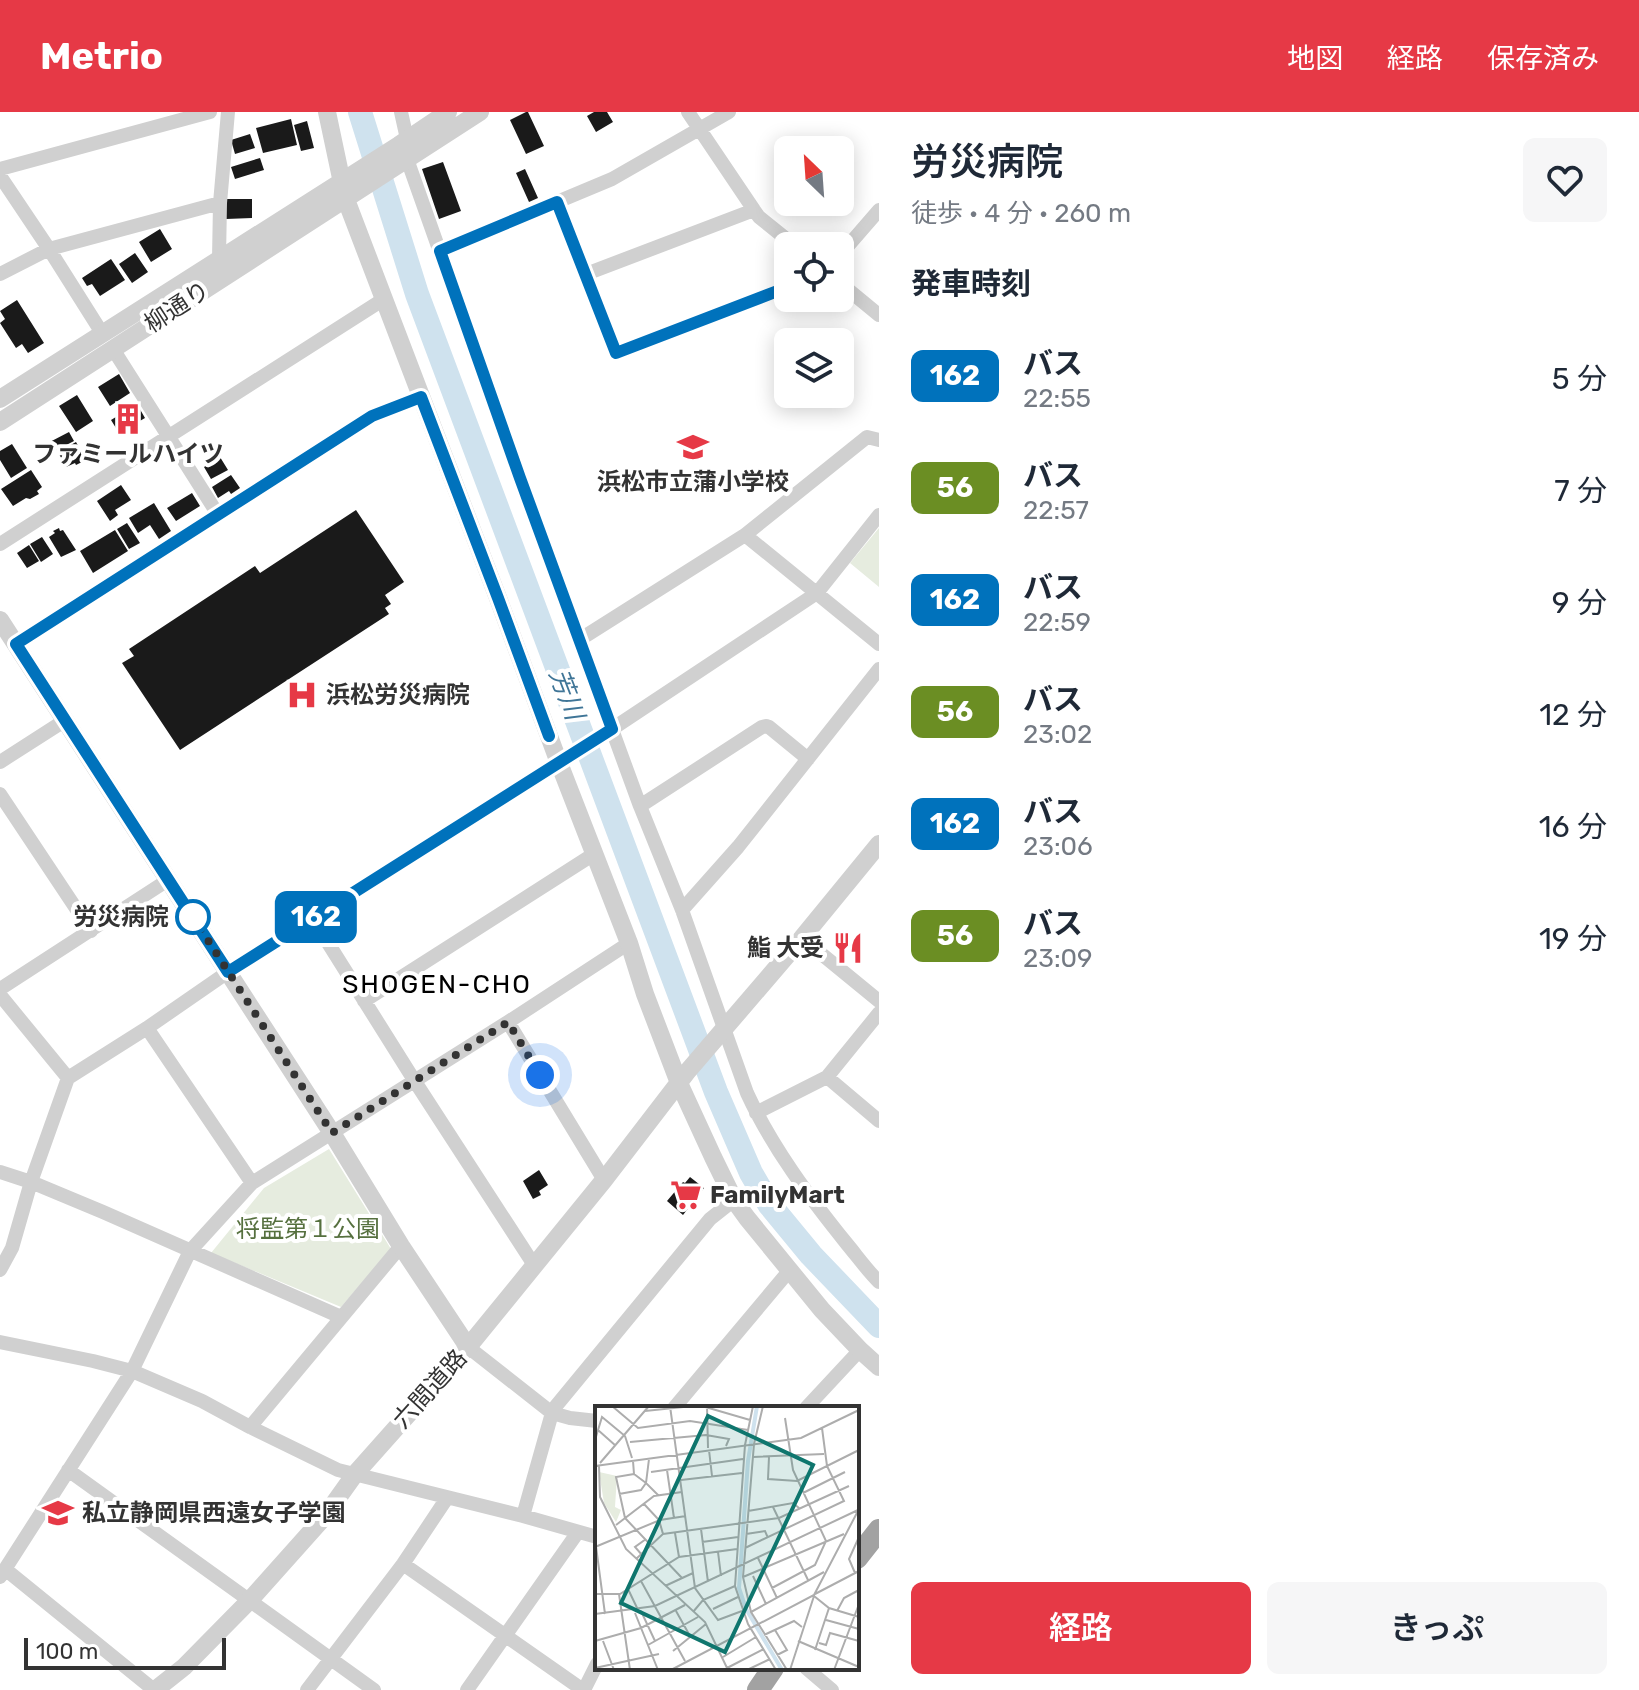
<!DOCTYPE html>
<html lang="ja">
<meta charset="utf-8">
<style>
:root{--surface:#fff;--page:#f6f6f7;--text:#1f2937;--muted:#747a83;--accent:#e63946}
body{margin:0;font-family:Rubik,"Noto Sans JP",sans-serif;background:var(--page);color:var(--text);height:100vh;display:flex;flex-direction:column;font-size:30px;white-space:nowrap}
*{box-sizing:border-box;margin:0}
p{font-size:26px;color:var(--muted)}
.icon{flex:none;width:44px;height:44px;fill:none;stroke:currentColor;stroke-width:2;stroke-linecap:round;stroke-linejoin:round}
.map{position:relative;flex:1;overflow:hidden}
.panel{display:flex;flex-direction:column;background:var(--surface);width:760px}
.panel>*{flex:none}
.badge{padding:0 16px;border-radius:12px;font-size:28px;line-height:52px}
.needle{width:52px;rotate:335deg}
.tools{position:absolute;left:774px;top:24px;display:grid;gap:16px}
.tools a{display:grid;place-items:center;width:80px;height:80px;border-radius:12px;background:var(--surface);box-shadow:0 4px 20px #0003;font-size:40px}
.scale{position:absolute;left:24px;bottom:20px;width:202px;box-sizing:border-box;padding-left:8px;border:4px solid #333;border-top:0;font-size:22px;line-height:28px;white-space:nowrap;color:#333;-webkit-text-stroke:6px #fff;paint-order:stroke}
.you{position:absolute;width:40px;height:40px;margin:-20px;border:6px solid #fff;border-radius:50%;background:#1a73e8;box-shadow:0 0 0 12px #1a73e833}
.map>.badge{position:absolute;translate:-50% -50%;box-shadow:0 0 0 4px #fff}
h2{padding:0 32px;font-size:30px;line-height:72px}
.round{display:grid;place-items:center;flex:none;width:84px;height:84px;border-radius:12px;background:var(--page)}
.headline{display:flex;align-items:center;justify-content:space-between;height:136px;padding:0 32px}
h1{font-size:38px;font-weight:600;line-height:60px}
.action{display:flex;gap:16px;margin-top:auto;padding:16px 32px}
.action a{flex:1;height:92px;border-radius:12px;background:var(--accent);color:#fff;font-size:32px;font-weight:600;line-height:92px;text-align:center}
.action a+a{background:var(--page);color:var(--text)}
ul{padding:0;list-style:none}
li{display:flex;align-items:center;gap:24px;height:112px;padding:0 32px}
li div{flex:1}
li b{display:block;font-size:30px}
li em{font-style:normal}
li .badge{min-width:88px;font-weight:700;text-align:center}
header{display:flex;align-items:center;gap:48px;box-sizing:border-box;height:112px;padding:0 40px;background:var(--accent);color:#fff}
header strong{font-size:38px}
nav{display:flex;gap:44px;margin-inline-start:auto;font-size:28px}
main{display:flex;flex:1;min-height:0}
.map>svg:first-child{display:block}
.green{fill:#e6ecdf}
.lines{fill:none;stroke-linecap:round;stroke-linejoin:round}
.river{stroke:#cfe2ee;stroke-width:24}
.building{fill:#1a1a1a}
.minor{stroke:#d0d0d0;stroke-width:14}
.tertiary{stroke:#d0d0d0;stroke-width:18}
.trunk{stroke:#a2a2a2;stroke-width:22}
.line-casing{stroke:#fff;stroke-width:18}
.line{stroke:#0072bc;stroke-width:12}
.walk{stroke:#333;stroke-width:8;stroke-dasharray:0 14.4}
.stop-dot{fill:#fff;stroke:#0072bc;stroke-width:4}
.labels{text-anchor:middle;stroke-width:8;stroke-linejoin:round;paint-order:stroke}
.street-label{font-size:24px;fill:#333;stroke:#fff}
.poi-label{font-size:24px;font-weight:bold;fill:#333;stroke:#fff;text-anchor:start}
.stop-label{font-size:24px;font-weight:bold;fill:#333;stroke:#fff;text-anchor:end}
.park-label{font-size:24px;fill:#56703f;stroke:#fff}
.water-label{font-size:26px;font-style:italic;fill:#3f7597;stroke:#fff}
.neighbourhood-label{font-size:26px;letter-spacing:2px;fill:#000;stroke:#fff}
.inset-river{fill:none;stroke:#cfe2ee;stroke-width:4}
.inset-road{fill:none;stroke:#adadad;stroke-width:2}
.view{fill:#0f766e;fill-opacity:0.15;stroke:#0f766e;stroke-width:4}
.inset-edge{fill:none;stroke:#333;stroke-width:4}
</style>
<header>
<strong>Metrio</strong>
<nav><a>地図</a><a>経路</a><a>保存済み</a></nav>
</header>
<main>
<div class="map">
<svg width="879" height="1578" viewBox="0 0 879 1578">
<rect width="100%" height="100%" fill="#fff"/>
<!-- green -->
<path class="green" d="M 879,416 L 879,475 L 850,451 Z
M 329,1037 L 391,1137 L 341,1195 L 211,1141 L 264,1076 Z"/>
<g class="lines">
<!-- river -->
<path class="river" d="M 360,0 L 417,182 L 716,980 L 751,1061 L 769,1092 L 811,1143 L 879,1214"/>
</g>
<!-- building -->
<path class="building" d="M 526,0 L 528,0 L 544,34 L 526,42 L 510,8 Z
M 594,0 L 607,0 L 613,10 L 596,20 L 587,4 Z
M 291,7 L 297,33 L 263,41 L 256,16 Z
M 307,9 L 314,36 L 301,39 L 294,13 Z
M 250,22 L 255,36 L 235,42 L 231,28 Z
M 260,46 L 264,58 L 235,67 L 231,55 Z
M 443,50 L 461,99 L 439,107 L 422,57 Z
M 525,57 L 538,86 L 529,90 L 516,61 Z
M 226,87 L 252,87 L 252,106 L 226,107 Z
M 160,117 L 172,137 L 151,150 L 139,130 Z
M 135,141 L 148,160 L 132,171 L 119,152 Z
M 111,147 L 125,168 L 100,184 L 92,172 L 87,174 L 82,166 Z
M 17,188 L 44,231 L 28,241 L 22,232 L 16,236 L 0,211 L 5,207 L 0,199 Z
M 119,262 L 130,281 L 110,294 L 98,275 Z
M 77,283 L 93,309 L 76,320 L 59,294 Z
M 137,292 L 145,306 L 119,321 L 111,308 Z
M 69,320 L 74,329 L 49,342 L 44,333 Z
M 76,330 L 86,348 L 76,353 L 75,351 L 66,355 L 58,340 Z
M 12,332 L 27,356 L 11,366 L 0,348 L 0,339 Z
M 220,345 L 228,358 L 211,367 L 204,355 Z
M 31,358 L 42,375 L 37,379 L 39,382 L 30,387 L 26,386 L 13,394 L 1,377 Z
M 231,363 L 240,376 L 231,382 L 229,379 L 218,386 L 212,375 Z
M 121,373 L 131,388 L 115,398 L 118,403 L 110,409 L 97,389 Z
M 192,381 L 200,394 L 176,409 L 167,396 Z
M 154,391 L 171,419 L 159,427 L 150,413 L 138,421 L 129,406 Z
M 356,398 L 404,470 L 385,483 L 391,492 L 385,496 L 389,502 L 180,638 L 122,551 L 134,544 L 129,537 L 255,454 L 260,461 Z
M 127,411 L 140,431 L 129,437 L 117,417 Z
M 59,416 L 60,419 L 63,418 L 76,438 L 61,445 L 49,425 L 55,421 L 53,419 Z
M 115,418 L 128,439 L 93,461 L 80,439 Z
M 42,425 L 53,442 L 41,450 L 30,432 Z
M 29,433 L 39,449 L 27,456 L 17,441 Z
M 539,1058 L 548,1073 L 539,1079 L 541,1083 L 533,1087 L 523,1069 Z
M 690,1065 L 704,1076 L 683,1103 L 667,1089 L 683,1070 L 685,1071 Z"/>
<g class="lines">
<!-- minor -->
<path class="minor" d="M 401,0 L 407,27 L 407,47 L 520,366 L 640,694 L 682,798 L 747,981 C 772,1035 809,1085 847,1132 C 857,1144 867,1158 879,1170
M 688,0 L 754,98 L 759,105 L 795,134
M 0,57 L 210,0
M 0,64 L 49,137 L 102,221
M 557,90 L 616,241 L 788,175
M 220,91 L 228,0
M 440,139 L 612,67 L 729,0
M 840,143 L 879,98
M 0,162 L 49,137 L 220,91 L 219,147
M 586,162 L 754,98
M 840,171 L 879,203
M 113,237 L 217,401
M 745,423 L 879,532
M 0,432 L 384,187
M 579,528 L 745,423 L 867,325 L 879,328
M 16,532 L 372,304 L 421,285
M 0,650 L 64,609
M 0,682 L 91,819
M 640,694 L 762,615 L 766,614 L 769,615 L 808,647
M 682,798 L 738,735 L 879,557
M 313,807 L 414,968 L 534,1153
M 802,826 L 879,889
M 0,877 L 168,768
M 0,883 L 68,966 L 31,1070 L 12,1136 L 0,1158
M 364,889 L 594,742
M 508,910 L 604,1068
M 147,916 L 252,1071
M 827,965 L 879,1009
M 68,966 L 147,916 L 228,860 L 612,617 L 817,481 L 879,403
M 756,1001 L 827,965 L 879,901
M 0,1060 L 31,1070 L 103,1100 L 341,1205
M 0,1230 L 93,1249 L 132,1259 L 202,1289 L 250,1315 L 338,1358 L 523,1404 L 597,1425
M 468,1235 L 552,1301 L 570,1306 L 597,1309
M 674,1296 L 789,1159
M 806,1296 L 860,1238
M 250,1315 L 401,1134
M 68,1358 L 374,1578
M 523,1404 L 552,1301 L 556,1294 L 710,1107 L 734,1088
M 403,1452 L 583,1578
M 5,1457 L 154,1578
M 0,1465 L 132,1259 L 190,1139 L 252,1071 L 508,910 L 629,831
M 806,1556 L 832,1578
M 307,1578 L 403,1452 L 447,1386
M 467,1578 L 578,1420
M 584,1578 L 597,1552"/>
<!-- tertiary -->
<path class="tertiary" d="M 327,0 L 345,85 L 498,486 L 559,651 L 629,831 L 645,882 L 679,971 L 713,1045 L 734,1088 L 747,1106 L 822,1198 L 860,1238 L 879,1255
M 0,287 L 399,33 L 448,0
M 0,310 L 480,0
M 0,508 L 332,1021 L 401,1134 L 468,1235
M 155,1578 L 184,1555 L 250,1488 L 325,1404 L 355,1362 L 468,1235 L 604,1068 L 687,960 L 802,826 L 879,732"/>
<!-- trunk -->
<path class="trunk" d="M 857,1446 L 879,1418
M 758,1578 L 773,1556"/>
</g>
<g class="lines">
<defs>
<path id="line" d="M 549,624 L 498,486 L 421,285 L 372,304 L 16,532 L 228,860 L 612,617 L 520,366 L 440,139 L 557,90 L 616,241 L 788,175"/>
</defs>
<!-- line casing -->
<use href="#line" class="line-casing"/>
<!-- line -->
<use href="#line" class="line"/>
<!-- walk -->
<path class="walk" d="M 193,805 L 332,1021 L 508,910 L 540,963"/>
</g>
<!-- icons -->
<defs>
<symbol id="building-bare" viewBox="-9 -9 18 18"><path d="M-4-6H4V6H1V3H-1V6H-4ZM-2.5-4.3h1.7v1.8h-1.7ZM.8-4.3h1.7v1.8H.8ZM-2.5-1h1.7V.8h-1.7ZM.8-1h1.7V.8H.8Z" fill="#e63946" stroke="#fff" stroke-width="2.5" paint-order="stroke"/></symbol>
<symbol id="school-bare" viewBox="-9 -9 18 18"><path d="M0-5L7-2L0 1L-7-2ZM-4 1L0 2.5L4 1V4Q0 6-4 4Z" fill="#e63946" stroke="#fff" stroke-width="2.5" paint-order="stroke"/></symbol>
<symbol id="hospital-bare" viewBox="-9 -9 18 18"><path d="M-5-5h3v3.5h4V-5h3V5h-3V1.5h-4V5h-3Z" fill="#e63946" stroke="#fff" stroke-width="2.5" paint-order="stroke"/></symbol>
<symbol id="restaurant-bare" viewBox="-9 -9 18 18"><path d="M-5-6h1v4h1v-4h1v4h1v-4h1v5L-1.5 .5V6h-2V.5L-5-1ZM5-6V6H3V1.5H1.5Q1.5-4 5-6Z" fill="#e63946" stroke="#fff" stroke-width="2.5" paint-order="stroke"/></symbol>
<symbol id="supermarket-bare" viewBox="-9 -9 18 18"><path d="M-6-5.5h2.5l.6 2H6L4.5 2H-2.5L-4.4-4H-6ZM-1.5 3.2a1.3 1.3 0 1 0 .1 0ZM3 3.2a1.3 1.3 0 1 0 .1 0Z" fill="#e63946" stroke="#fff" stroke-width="2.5" paint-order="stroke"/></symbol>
</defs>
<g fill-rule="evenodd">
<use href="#building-bare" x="106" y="285" width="44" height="44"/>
<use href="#school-bare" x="671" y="313" width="44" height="44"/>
<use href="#hospital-bare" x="280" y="561" width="44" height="44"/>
<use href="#restaurant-bare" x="826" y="814" width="44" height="44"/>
<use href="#supermarket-bare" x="664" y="1061" width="44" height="44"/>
<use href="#school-bare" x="36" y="1379" width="44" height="44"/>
</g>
<!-- markers -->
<circle class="stop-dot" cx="193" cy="805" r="16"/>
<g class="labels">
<!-- street labels -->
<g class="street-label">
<text transform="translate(177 195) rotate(-33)" y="8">柳通り</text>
<text transform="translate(430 1277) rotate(-48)" y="8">六間道路</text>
</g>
<!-- poi labels -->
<g class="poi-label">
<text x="128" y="350" text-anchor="middle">ファミールハイツ</text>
<text x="693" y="378" text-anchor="middle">浜松市立蒲小学校</text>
<text x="326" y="591">浜松労災病院</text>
<text x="824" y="844" text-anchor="end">鮨 大受</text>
<text x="710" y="1091">FamilyMart</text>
<text x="82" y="1409">私立静岡県西遠女子学園</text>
</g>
<!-- stop labels -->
<g class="stop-label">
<text x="169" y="813">労災病院</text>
</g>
<!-- park labels -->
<g class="park-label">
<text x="308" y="1125">将監第１公園</text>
</g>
<!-- water labels -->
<g class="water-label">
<text transform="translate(567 582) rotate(69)" y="9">芳川</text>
</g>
<!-- neighbourhood labels -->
<g class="neighbourhood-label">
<text x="437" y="881">SHOGEN-CHO</text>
</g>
</g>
<!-- overview -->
<g transform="translate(595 1294)">
<rect width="264" height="264" fill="#fff"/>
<path d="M 4,66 L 22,70 L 20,101 L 26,104 L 21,116 L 9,97 Z" fill="#e6ecdf"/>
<path class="inset-river" d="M 162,0 L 153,55 L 144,182 L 151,203 L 187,264"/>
<path class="inset-road" d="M 17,0 L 43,22 L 95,15 L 153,24M 75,0 L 100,182 L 123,214 L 147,205M 107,0 L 155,14M 112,0 L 113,42M 158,0 L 150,39 L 140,180 L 153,218 L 181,264M 168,0 L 159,38 L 148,171 L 156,206 L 192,264M 50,5 L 98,0M 3,24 L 21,40M 0,34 L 7,11 L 30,30 L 37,52M 35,36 L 111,29 L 134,33 L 131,40M 114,44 L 117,70M 158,51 L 229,48M 174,51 L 173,73 L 202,75 L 264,44M 38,55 L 39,68 L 51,77 L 54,53M 5,57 L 54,0M 0,60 L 206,32 L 264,4M 4,60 L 5,91 L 31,143 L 110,216 L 133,264M 72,64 L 79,112M 56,66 L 148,53M 86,74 L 147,67M 208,87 L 250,66M 24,88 L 46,84 L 51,77 L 63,89M 178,101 L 213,174M 153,105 L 198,97 L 204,102M 30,112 L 87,172M 30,112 L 21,71 L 39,68M 21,119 L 59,90 L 87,86M 106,123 L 113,176M 80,127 L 84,151M 68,128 L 184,112 L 254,80M 151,128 L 170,125 L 173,132M 0,133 L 10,208M 107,136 L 143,131M 0,141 L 65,114 L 91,110M 150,142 L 249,95 L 232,60 L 227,22M 123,146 L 126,170M 47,149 L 40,141 L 51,133M 163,152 L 182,192M 41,153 L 68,128 L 64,114 L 49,98M 260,167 L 254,153 L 264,131M 158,170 L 171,198M 148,171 L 249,128M 46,175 L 90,255M 70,180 L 98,167M 177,182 L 220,159 L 231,135 L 198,64 L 190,12M 33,183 L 44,206M 0,188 L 25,188 L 84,151 L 142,143M 24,188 L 35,264M 220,188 L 264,165M 219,190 L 234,202 L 264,211M 118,203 L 143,191M 46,205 L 60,235M 81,205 L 95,230M 242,205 L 249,192 L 264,184M 98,206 L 108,194 L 140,180M 156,206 L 229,166M 40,207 L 63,264M 0,208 L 60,200 L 263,104M 231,214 L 264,223M 180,224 L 192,244 L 182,249M 169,229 L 199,215 L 207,221M 0,235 L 46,222 L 90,199M 8,235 L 19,264M 203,235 L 264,261M 224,237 L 231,239 L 235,227 L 264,235M 53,239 L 103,211M 220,244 L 234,202M 78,245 L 111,218M 128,251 L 161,231M 0,262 L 64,248M 132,262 L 169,243M 76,264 L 219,189 L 264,103M 152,264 L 175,253M 195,264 L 219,190M 239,264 L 264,198"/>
<path class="view" d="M 113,10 L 218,59 L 130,246 L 26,197 Z"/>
<rect width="264" height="264" class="inset-edge"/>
</g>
</svg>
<div class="tools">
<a><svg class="needle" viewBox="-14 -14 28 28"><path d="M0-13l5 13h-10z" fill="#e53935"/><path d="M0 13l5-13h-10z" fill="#747a83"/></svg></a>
<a><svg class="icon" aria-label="locate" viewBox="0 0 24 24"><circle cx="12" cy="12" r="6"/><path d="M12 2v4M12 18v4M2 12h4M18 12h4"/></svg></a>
<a><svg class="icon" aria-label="layers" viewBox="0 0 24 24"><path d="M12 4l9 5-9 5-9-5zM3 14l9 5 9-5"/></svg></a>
</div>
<div class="scale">100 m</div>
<div class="you" style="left:540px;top:963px"></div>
<b class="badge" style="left:316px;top:805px;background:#0072bc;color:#fff">162</b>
</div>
<section class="panel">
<div class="headline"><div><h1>労災病院</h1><p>徒歩 · 4 分 · 260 m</p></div><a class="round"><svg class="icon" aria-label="heart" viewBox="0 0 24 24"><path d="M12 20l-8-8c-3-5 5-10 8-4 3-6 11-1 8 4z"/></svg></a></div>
<h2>発車時刻</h2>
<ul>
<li><span class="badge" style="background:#0072bc;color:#fff">162</span><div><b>バス</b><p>22:55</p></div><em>5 分</em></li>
<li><span class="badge" style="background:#6b8e23;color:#fff">56</span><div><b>バス</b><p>22:57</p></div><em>7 分</em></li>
<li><span class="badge" style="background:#0072bc;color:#fff">162</span><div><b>バス</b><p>22:59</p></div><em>9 分</em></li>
<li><span class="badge" style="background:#6b8e23;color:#fff">56</span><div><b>バス</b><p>23:02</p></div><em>12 分</em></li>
<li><span class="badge" style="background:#0072bc;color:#fff">162</span><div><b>バス</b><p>23:06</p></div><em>16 分</em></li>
<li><span class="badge" style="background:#6b8e23;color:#fff">56</span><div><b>バス</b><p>23:09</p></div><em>19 分</em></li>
</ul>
<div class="action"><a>経路</a><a>きっぷ</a></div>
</section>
</main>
